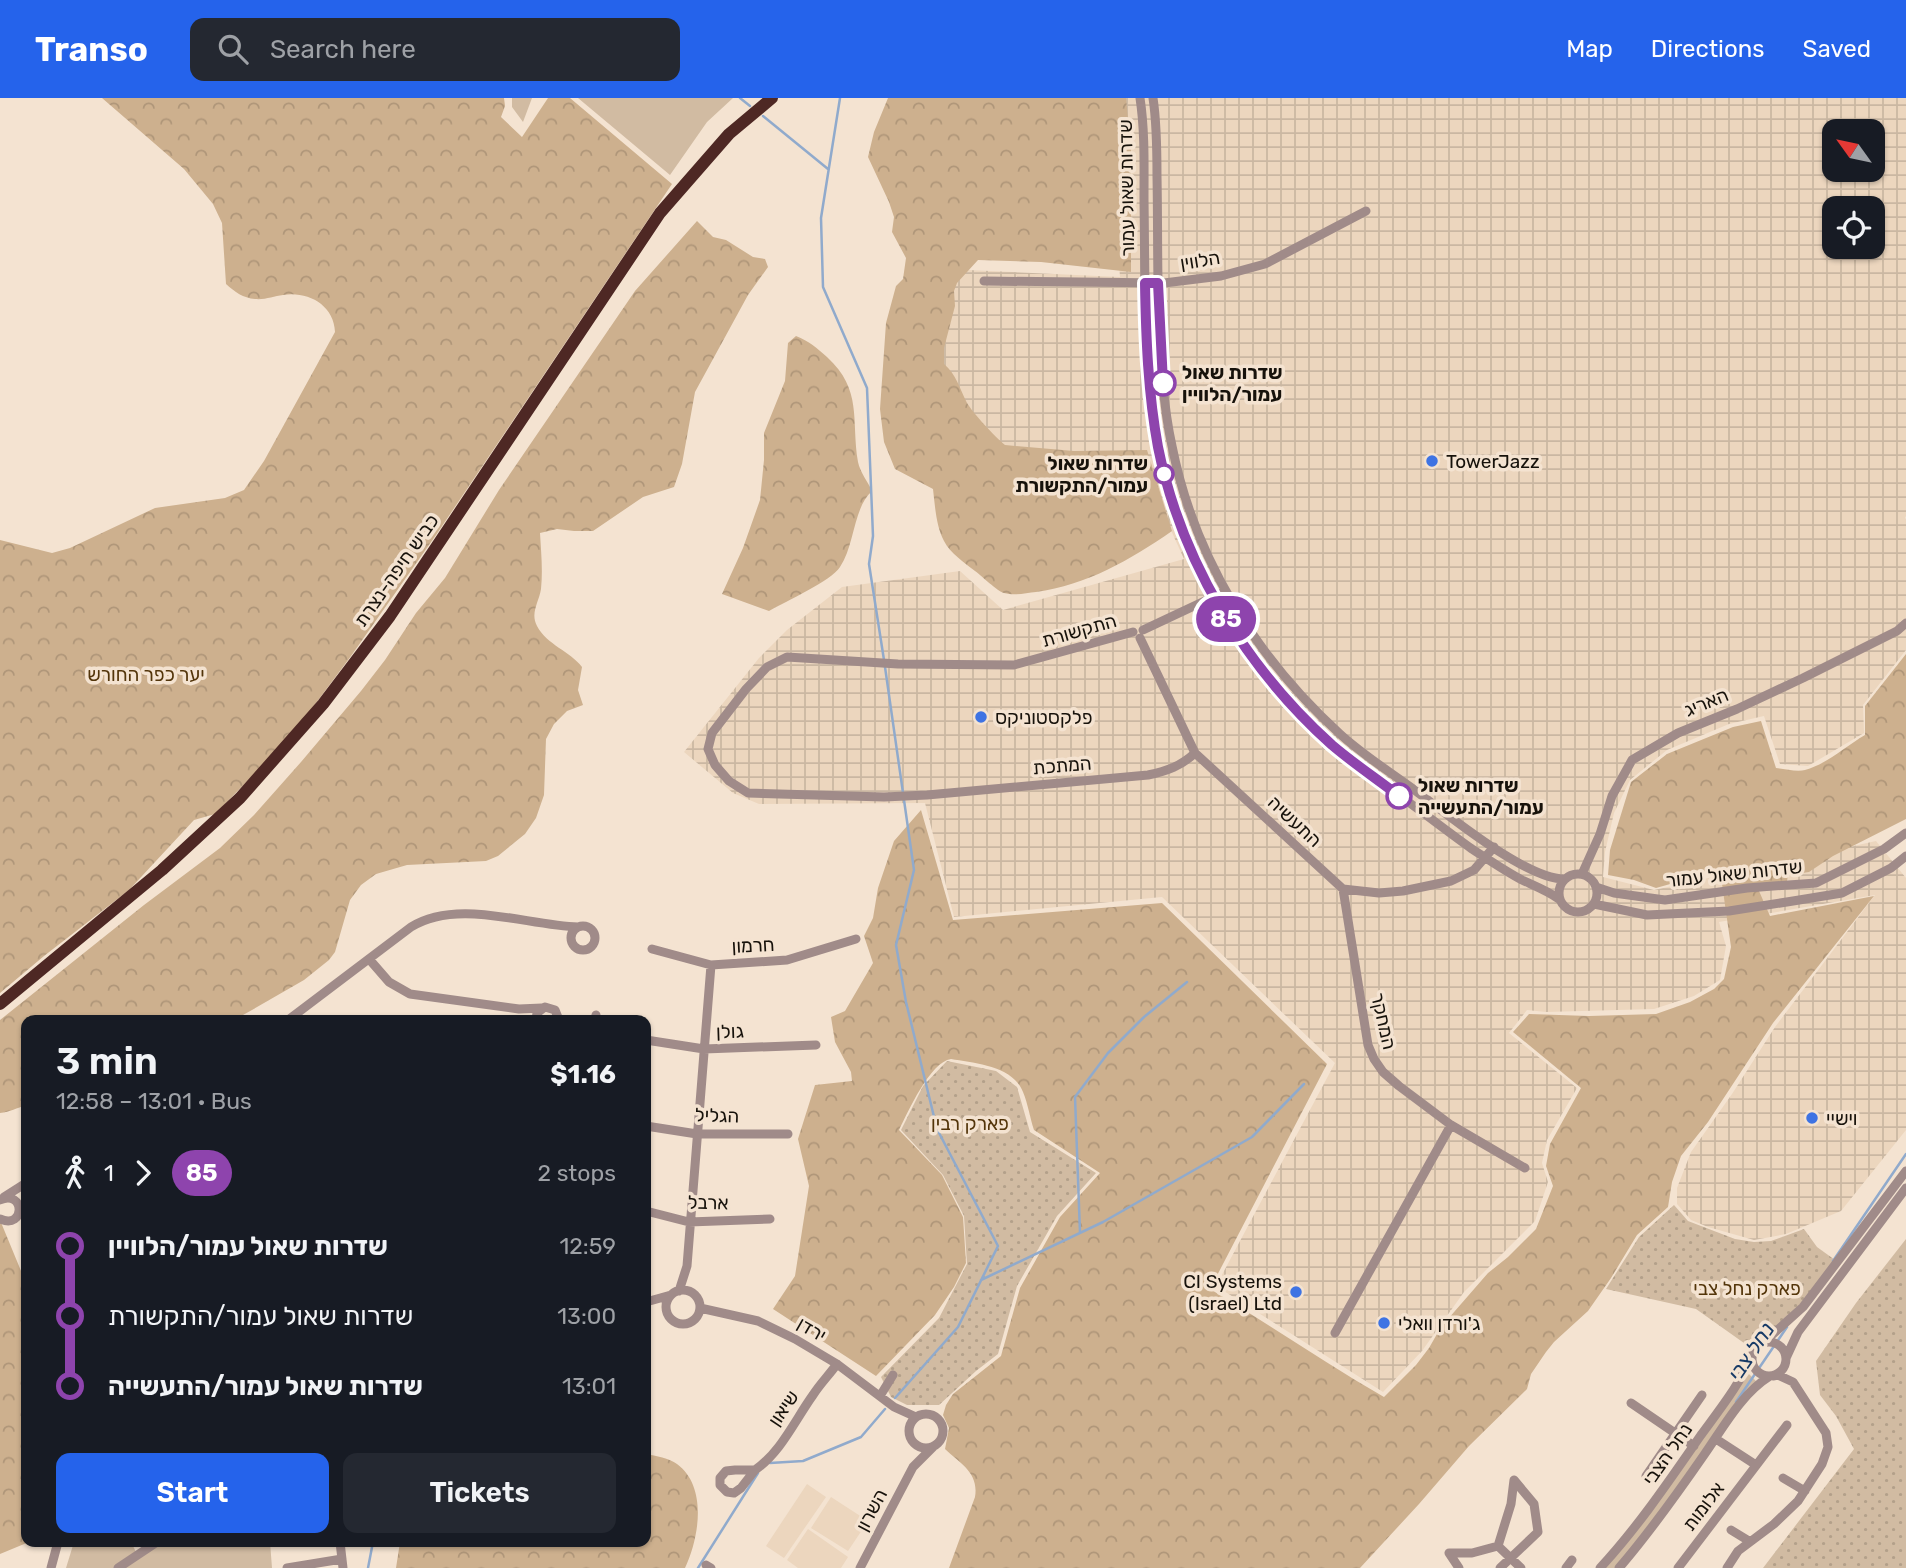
<!DOCTYPE html>
<meta charset="utf-8">
<style>
:root{--surface:#171b24;--page:#242831;--text:#f1f3f6;--muted:#9ea1a6;--accent:#2563eb}
body{margin:0;font-family:Rubik,Heebo,sans-serif;background:var(--page);color:var(--text);height:100vh;display:flex;flex-direction:column;font-size:26px;white-space:nowrap}
*{box-sizing:border-box;margin:0}
p{font-size:23px;color:var(--muted)}
.icon{flex:none;width:38px;height:38px;fill:none;stroke:currentColor;stroke-width:2;stroke-linecap:round;stroke-linejoin:round}
.map{position:relative;flex:1;overflow:hidden}
.sheet{position:absolute;left:21px;top:917px;width:630px;height:532px;display:flex;flex-direction:column;background:var(--surface);border-radius:14px;box-shadow:0 2px 5px #0004}
.sheet>*{flex:none}
.badge{padding:0 14px;border-radius:23px;font-size:24px;line-height:46px}
.needle{width:46px;rotate:303deg}
.buttons{position:absolute;left:1822px;top:21px;display:grid;gap:14px}
.buttons a{display:grid;place-items:center;width:63px;height:63px;border-radius:14px;background:var(--surface);box-shadow:0 2px 5px #0004;font-size:35px}
.map>.badge{position:absolute;translate:-50% -50%;box-shadow:0 0 0 4px #fff}
.legs{display:flex;align-items:center;gap:10px;height:77px;padding:0 35px;font-size:23px}
.legs p{margin-inline-start:auto}
.headline{display:flex;align-items:center;justify-content:space-between;height:119px;padding:0 35px}
h1{font-size:38px;font-weight:600;line-height:52px}
.action{display:flex;gap:14px;margin-top:auto;padding:14px 35px}
.action a{flex:1;height:80px;border-radius:14px;background:var(--accent);color:#fff;font-size:28px;font-weight:600;line-height:80px;text-align:center}
.action a+a{background:var(--page);color:var(--text)}
ul{padding:0 35px;list-style:none}
li{display:flex;align-items:center;gap:24px;height:70px;font-size:26px}
li i{display:grid;place-items:center;width:10px;height:100%;margin:0 9px;background:currentColor}
li i::after{content:'';width:18px;height:18px;margin:-9px;border:5px solid;border-radius:50%;background:var(--surface)}
li p{margin-inline-start:auto}
li:first-child i{background:linear-gradient(#0000 50%,currentColor 0)}
li:last-child i{background:linear-gradient(currentColor 50%,#0000 0)}
header{display:flex;align-items:center;gap:42px;box-sizing:border-box;height:98px;padding:0 35px;background:var(--accent);color:#fff}
header strong{font-size:33px}
nav{display:flex;gap:38px;margin-inline-start:auto;font-size:24px}
.search{width:490px;height:63px;background:var(--page);display:flex;align-items:center;gap:18px;box-sizing:border-box;padding:0 24px;border-radius:14px;color:var(--muted);font-size:26px}
.map>svg:first-child{display:block}
.built{fill:#ecd6be}
.industrial{fill:url(#industrial-grid);fill-rule:evenodd}
.grass{fill:#d1bba2}
.forest{fill:url(#forest-crowns)}
.park{fill:url(#park-dots)}
.lines{fill:none;stroke-linecap:round;stroke-linejoin:round}
.stream{stroke:#90aacc;stroke-width:2.5}
.minor{stroke:#a08b89;stroke-width:9}
.highway{stroke:#4e2824;stroke-width:12}
.line-1-casing{stroke:#fff;stroke-width:16}
.line-1{stroke:#8e44ad;stroke-width:10}
.stop-1-dot{fill:#fff;stroke:#8e44ad;stroke-width:3.5}
.poi-dot{fill:#3e73e3;stroke:#f4e3d1;stroke-width:2.5}
.labels{text-anchor:middle;stroke-width:7;stroke-linejoin:round;paint-order:stroke}
.street-label{font-size:19px;fill:#17120b;stroke:#f4e3d1}
.stop-label{font-size:19px;font-weight:bold;fill:#17120b;stroke:#f4e3d1;text-anchor:start}
.poi-label{font-size:19px;fill:#17120b;stroke:#f4e3d1;text-anchor:start}
.park-label{font-size:19px;fill:#53350a;stroke:#f4e3d1}
.water-label{font-size:21px;font-style:italic;fill:#173a66;stroke:#f4e3d1}
</style>
<header>
<strong>Transo</strong>
<div class="search"><svg class="icon" aria-label="search" viewBox="0 0 24 24"><circle cx="10" cy="10" r="6"/><path d="M15 15l6 6"/></svg>Search here</div>
<nav><a>Map</a><a>Directions</a><a>Saved</a></nav>
</header>
<div class="map">
<svg width="1906" height="1470" viewBox="0 0 1906 1470">
<defs>
<pattern id="industrial-grid" width="8" height="8" patternUnits="userSpaceOnUse" patternTransform="scale(1.75)"><rect width="8" height="8" fill="#ecd6be"/><path d="M0 4h8M4 0v8" fill="none" stroke="#cab7a2"/></pattern>
<pattern id="forest-crowns" width="20" height="18" patternUnits="userSpaceOnUse" patternTransform="scale(1.75)"><rect width="20" height="18" fill="#cdb08e"/><path d="M2 6a3 3 0 1 1 6 0M12 15a3 3 0 1 1 6 0" fill="none" stroke="#af9679"/></pattern>
<pattern id="park-dots" width="8" height="8" patternUnits="userSpaceOnUse" patternTransform="scale(1.75)"><rect width="8" height="8" fill="#d1bba2"/><path d="M2 2h.1M6 6h.1" fill="none" stroke="#b3a08a" stroke-width="1.8" stroke-linecap="round"/></pattern>
</defs>
<rect width="100%" height="100%" fill="#f4e3d1"/>
<!-- built -->
<path class="built" d="M 807,1386 L 826,1399 L 784,1460 L 766,1448 Z
M 831,1399 L 868,1423 L 848,1453 L 811,1430 Z
M 808,1431 L 848,1459 L 841,1470 L 798,1470 L 787,1462 Z"/>
<!-- industrial -->
<path class="industrial" d="M 1101,0 L 1906,0 L 1906,418 L 1905,420 L 1906,421 L 1906,552 L 1863,607 L 1864,635 L 1808,668 L 1780,666 L 1764,618 L 1729,626 L 1667,652 L 1630,682 L 1614,715 L 1605,754 L 1603,779 L 1654,792 L 1876,743 L 1906,780 L 1906,1032 L 1841,1113 L 1786,1136 L 1754,1142 L 1708,1129 L 1691,1122 L 1677,1106 L 1677,1090 L 1691,1054 L 1732,996 L 1775,929 L 1875,797 L 1719,824 L 1726,848 L 1720,882 L 1694,898 L 1654,911 L 1546,914 L 1527,912 L 1509,935 L 1577,990 L 1547,1042 L 1542,1065 L 1548,1084 L 1535,1123 L 1464,1194 L 1422,1253 L 1383,1294 L 1216,1188 L 1335,965 L 1162,799 L 954,819 L 925,705 L 759,706 L 733,695 L 684,654 L 759,560 L 787,532 L 842,489 L 960,473 L 1003,512 L 1184,461 L 1141,366 L 997,357 L 947,291 L 927,231 L 947,171 L 1120,179 L 1110,52 ZM 1834,33 L 1872,33 L 1872,72 L 1834,72 ZM 1834,110 L 1872,110 L 1872,149 L 1834,149 Z"/>
<!-- grass -->
<path class="grass" d="M 512,0 L 532,0 L 523,24 L 512,9 Z
M 578,0 L 733,0 L 707,24 L 670,77 Z
M 1747,1274 L 1757,1284 L 1661,1416 L 1616,1470 L 1603,1470 Z
M 74,1444 L 131,1444 L 139,1460 L 163,1444 L 270,1444 L 272,1470 L 66,1470 Z"/>
<!-- forest -->
<path class="forest" d="M 102,0 L 504,0 L 505,8 L 501,19 L 522,39 L 548,0 L 570,0 L 672,86 L 436,437 L 351,558 L 310,613 L 265,665 L 215,716 L 194,722 L 129,792 L 44,858 L 0,895 L 0,442 L 52,455 L 70,450 L 155,410 L 225,400 L 244,392 L 264,363 L 335,234 C 334,207 308,193 283,197 C 274,198 265,202 255,201 C 243,200 235,194 226,186 L 222,125 L 213,106 L 184,71 Z
M 888,0 L 1126,0 L 1131,53 L 1131,174 L 1041,164 L 978,162 L 957,185 L 954,193 L 955,208 L 944,250 L 944,266 C 956,276 960,291 967,305 C 973,315 995,339 1005,347 L 1074,353 L 1147,352 L 1172,433 C 1130,462 1087,487 1036,494 C 1026,495 1015,498 1004,495 C 997,493 982,478 975,473 C 965,465 950,455 944,443 C 936,428 935,408 933,391 L 895,371 L 884,344 L 880,311 L 886,225 L 896,188 L 903,181 L 906,160 L 892,134 L 894,119 L 889,104 L 868,59 L 874,34 Z
M 697,123 L 713,139 L 726,142 L 753,159 L 765,161 L 768,169 L 748,197 L 695,294 L 682,366 L 674,389 L 643,399 L 593,433 L 574,433 L 557,431 L 540,435 C 541,453 543,472 541,491 C 539,504 530,515 537,528 C 547,547 570,553 582,569 L 578,592 L 583,607 L 567,613 L 554,626 L 546,641 L 544,697 L 536,720 L 525,736 L 498,758 L 486,763 L 407,767 L 376,776 L 361,787 L 350,802 L 335,854 L 329,862 L 304,882 L 252,912 L 234,922 L 26,922 L 26,1007 C 17,1010 10,1014 0,1015 L 0,922 L 144,807 L 220,750 L 254,717 L 301,664 L 361,593 L 385,562 L 416,515 L 445,480 L 499,392 L 635,193 Z
M 796,238 C 809,243 817,250 827,259 C 863,292 851,322 858,364 C 860,374 868,384 872,393 C 853,410 855,447 840,469 C 831,483 786,503 769,513 L 722,496 L 743,450 L 760,402 L 764,362 L 764,335 L 785,283 L 788,245 Z
M 1906,556 L 1906,721 L 1833,758 L 1809,774 L 1788,777 L 1787,783 L 1759,793 L 1770,818 L 1874,798 L 1773,925 L 1708,1024 L 1681,1058 L 1672,1084 L 1668,1109 L 1637,1137 L 1611,1180 L 1588,1213 L 1554,1244 L 1546,1254 L 1531,1276 L 1527,1291 L 1469,1348 L 1419,1406 L 1360,1470 L 949,1470 L 975,1399 C 979,1375 961,1366 945,1351 L 949,1330 L 943,1317 L 946,1307 L 953,1296 L 1001,1258 L 1020,1190 L 1060,1119 L 1100,1075 L 1034,1032 C 1030,1020 1028,1006 1023,994 C 1013,968 975,965 951,961 C 930,964 908,1014 899,1032 L 942,1077 L 963,1119 L 966,1165 L 954,1189 L 935,1217 L 876,1278 L 773,1211 L 795,1178 L 809,1088 L 798,1041 L 815,987 L 852,983 L 851,974 L 835,944 L 831,919 L 845,913 L 873,865 L 864,838 L 873,820 L 878,790 L 894,743 L 921,712 L 953,822 L 1162,805 L 1327,966 L 1210,1191 C 1269,1226 1325,1265 1384,1299 L 1416,1267 L 1429,1250 L 1441,1229 L 1488,1175 L 1508,1159 L 1536,1131 L 1553,1088 L 1546,1068 L 1550,1046 L 1581,990 L 1513,934 L 1529,916 L 1589,918 L 1656,916 L 1690,904 L 1714,891 L 1724,881 L 1731,849 L 1720,772 L 1656,790 L 1634,782 L 1608,777 L 1610,752 L 1631,684 L 1667,656 L 1733,629 L 1761,623 L 1776,670 C 1785,671 1797,674 1805,672 C 1827,666 1846,648 1865,637 L 1865,608 Z
M 0,1122 L 26,1185 L 26,1444 L 29,1444 L 0,1456 Z
M 646,1356 C 656,1358 669,1360 677,1366 C 708,1389 699,1440 685,1470 L 396,1470 L 400,1444 L 646,1444 Z"/>
<!-- park -->
<path class="park" d="M 947,963 L 996,973 L 1017,989 L 1030,1034 L 1096,1075 L 1057,1118 L 1017,1188 L 998,1256 L 976,1273 L 939,1307 L 907,1307 L 891,1299 L 881,1279 L 939,1220 L 967,1166 L 964,1118 L 943,1077 L 901,1032 L 923,988 Z
M 1674,1107 L 1688,1123 L 1735,1141 L 1754,1144 L 1771,1143 L 1804,1131 L 1817,1149 L 1835,1162 L 1807,1200 L 1767,1238 L 1751,1250 L 1696,1211 L 1606,1191 L 1639,1139 Z
M 1906,1141 L 1906,1470 L 1763,1470 L 1854,1351 L 1836,1318 L 1820,1297 L 1816,1263 L 1856,1205 Z"/>
<g class="lines">
<!-- stream -->
<path class="stream" d="M 740,0 L 750,8
M 840,0 L 821,120 L 823,189 L 867,290 L 873,438 L 869,466 L 884,562
M 763,18 L 828,71
M 885,569 L 914,772 L 896,847 L 906,904 L 937,1031 L 998,1148 L 958,1229 L 895,1300
M 1080,1135 L 1075,999 L 1108,955 L 1144,919 L 1187,884
M 1833,1163 L 1906,1056
M 981,1182 L 1103,1124 L 1252,1039 L 1304,986
M 1736,1304 L 1787,1229
M 770,1365 L 803,1363 L 861,1339 L 885,1311
M 368,1470 L 373,1444
M 698,1470 L 758,1375"/>
<!-- minor -->
<path class="minor" d="M 1140,0 C 1145,33 1144,67 1144,101 C 1145,169 1144,239 1151,307 C 1165,437 1235,561 1332,647 C 1353,665 1377,681 1400,698 C 1424,715 1448,734 1472,751 C 1489,762 1505,773 1522,782 C 1535,788 1548,793 1559,801
M 1153,0 C 1157,26 1157,53 1157,79 C 1158,127 1157,175 1159,222 C 1161,264 1163,307 1172,348 C 1194,459 1256,560 1340,636 C 1363,657 1390,674 1416,693 C 1448,717 1526,781 1564,781
M 984,183 L 1164,185 L 1221,178 L 1265,166 L 1366,113
M 1143,532 L 1226,493
M 1133,534 L 1014,567 L 898,566 L 787,559 L 767,569 L 746,591 L 712,635 L 708,651 L 715,667 L 729,683 L 748,695 L 884,699 L 927,697 L 1148,677 C 1167,673 1181,668 1195,655
M 1140,540 L 1195,655 L 1343,791 L 1379,795 L 1403,793 L 1451,783 L 1474,772 L 1494,749
M1559 795a19 19 0 1 1 38 0a19 19 0 1 1-38 0Z
M 1582,776 L 1600,736 L 1612,698 L 1632,662 L 1678,635 L 1737,611 L 1803,580 L 1897,533 L 1906,525
M 1596,789 L 1614,795 L 1665,802 L 1747,790 L 1816,785 L 1884,751 L 1906,735
M 1343,791 L 1368,947 L 1374,961 L 1383,974 L 1399,988 L 1451,1027 L 1525,1070
M 1594,806 L 1647,817 L 1729,813 L 1793,803 L 1842,795 L 1891,770 L 1906,758
M571 840a12 12 0 1 1 24 0a12 12 0 1 1-24 0Z
M 652,851 L 711,867 L 787,862 L 856,841
M 369,861 L 389,884 L 410,896 L 519,911 L 542,910
M 288,922 L 411,829 C 457,800 525,827 578,829
M 536,922 L 537,915 L 545,909 L 555,912 L 559,922
M 595,922 L 596,917
M 646,942 L 704,951 L 816,947
M 646,1028 L 697,1036 L 788,1036
M 4,1099 L 26,1085
M 0,1102 C 25,1091 26,1132 0,1121
M 646,1113 L 689,1124 L 770,1121
M666 1209a17 17 0 1 1 34 0a17 17 0 1 1-34 0Z
M 679,1193 L 687,1168 L 711,867
M 646,1204 L 671,1197
M 700,1210 L 758,1223 L 795,1241 L 837,1266 L 894,1309 L 916,1319
M 1335,1235 L 1451,1027
M1752 1261a17 17 0 1 1 34 0a17 17 0 1 1-34 0Z
M 1763,1245 L 1803,1209 L 1906,1073
M 1786,1260 L 1798,1234 L 1906,1090
M 880,1298 L 893,1277
M 1631,1305 L 1694,1348
M909 1333a17 17 0 1 1 34 0a17 17 0 1 1-34 0Z
M 1716,1341 L 1756,1367
M 735,1372 L 755,1372 L 741,1390 L 734,1395 L 727,1394 L 720,1387 L 720,1380 L 726,1373 Z
M 755,1372 C 781,1354 795,1322 813,1297 C 820,1286 829,1277 837,1266
M 1646,1378 L 1702,1297
M 1783,1380 L 1805,1393
M 1731,1432 L 1749,1443
M 340,1444 L 343,1470
M 1498,1448 L 1511,1406 L 1514,1382 L 1534,1406 L 1538,1434 L 1500,1470
M 1449,1455 L 1472,1455 L 1498,1448 L 1521,1470
M 1449,1455 L 1459,1470
M 706,1467 L 711,1470
M 51,1470 L 58,1444
M 118,1470 L 157,1444
M 287,1470 L 342,1461
M 860,1470 L 913,1369 L 933,1349
M 1566,1470 L 1572,1462
M 1600,1470 C 1638,1429 1669,1383 1701,1337 C 1720,1311 1741,1285 1753,1255
M 1619,1470 C 1650,1434 1677,1396 1704,1357 C 1723,1330 1741,1296 1770,1278
M 1678,1470 L 1787,1327
M 1727,1470 L 1738,1453 L 1774,1426 L 1798,1403 L 1822,1366 L 1828,1349 L 1826,1335 L 1793,1284 L 1778,1277 L 1773,1278"/>
<!-- highway -->
<path class="highway" d="M 0,906 L 162,772 L 240,700 L 323,606 L 390,518 L 660,115 L 729,36 L 772,0"/>
</g>
<g class="lines">
<defs>
<path id="line-1" d="M 1163,285 L 1158,185 L 1145,185 C 1146,240 1148,295 1158,349 C 1181,463 1245,569 1332,647 C 1353,665 1377,681 1399,698"/>
</defs>
<!-- line-1 casing -->
<use href="#line-1" class="line-1-casing"/>
<!-- line-1 -->
<use href="#line-1" class="line-1"/>
</g>
<!-- markers -->
<g class="stop-1-dot">
<circle cx="1163" cy="285" r="12"/>
<circle cx="1164" cy="376" r="9"/>
<circle cx="1399" cy="698" r="12"/>
</g>
<g class="poi-dot">
<circle cx="1432" cy="363" r="7"/>
<circle cx="981" cy="619" r="7"/>
<circle cx="1812" cy="1020" r="7"/>
<circle cx="1296" cy="1194" r="7"/>
<circle cx="1384" cy="1225" r="7"/>
</g>
<g class="labels">
<!-- street labels -->
<g class="street-label">
<text transform="translate(1126 90) rotate(-91)" y="7">שדרות שאול עמור</text>
<text transform="translate(1200 162) rotate(-9)" y="7">הלווין</text>
<text transform="translate(396 472) rotate(-55)" y="7">כביש חיפה-נצרת</text>
<text transform="translate(1079 532) rotate(-16)" y="7">התקשורת</text>
<text transform="translate(1706 604) rotate(-22)" y="7">האריג</text>
<text transform="translate(1062 667) rotate(-5)" y="7">המתכת</text>
<text transform="translate(1295 723) rotate(43)" y="7">התעשיה</text>
<text transform="translate(1734 775) rotate(-6)" y="7">שדרות שאול עמור</text>
<text transform="translate(753 847) rotate(-3)" y="7">חרמון</text>
<text transform="translate(1384 923) rotate(77)" y="7">המחקר</text>
<text transform="translate(730 933) rotate(-2)" y="7">גולן</text>
<text transform="translate(717 1017) rotate(2)" y="7">הגליל</text>
<text transform="translate(708 1104) rotate(1)" y="7">ארבל</text>
<text transform="translate(812 1231) rotate(30)" y="7">ירדן</text>
<text transform="translate(783 1310) rotate(-56)" y="7">שיאון</text>
<text transform="translate(1667 1356) rotate(-55)" y="7">נחל הצבי</text>
<text transform="translate(1703 1408) rotate(-53)" y="7">אלומות</text>
<text transform="translate(871 1412) rotate(-62)" y="7">השרון</text>
</g>
<!-- stop labels -->
<g class="stop-label">
<text x="1182" y="281">שדרות שאול<tspan x="1182" dy="22">עמור/הלוויין</tspan></text>
<text x="1148" y="372" text-anchor="end">שדרות שאול<tspan x="1148" dy="22">עמור/התקשורת</tspan></text>
<text x="1418" y="694">שדרות שאול<tspan x="1418" dy="22">עמור/התעשייה</tspan></text>
</g>
<!-- poi labels -->
<g class="poi-label">
<text x="1446" y="370">TowerJazz</text>
<text x="995" y="626">פלקסטוניקס</text>
<text x="1826" y="1027">וישיי</text>
<text x="1282" y="1190" text-anchor="end">CI Systems<tspan x="1282" dy="22">(Israel) Ltd</tspan></text>
<text x="1398" y="1232">ג'ורדן וואלי</text>
</g>
<!-- park labels -->
<g class="park-label">
<text x="146" y="583">יער כפר החורש</text>
<text x="970" y="1032">פארק רבין</text>
<text x="1747" y="1197">פארק נחל צבי</text>
</g>
<!-- water labels -->
<g class="water-label">
<text transform="translate(1751 1254) rotate(-56)" y="7">נחל צבי</text>
</g>
</g>
</svg>
<div class="buttons">
<a><svg class="needle" viewBox="-14 -14 28 28"><path d="M0-13l5 13h-10z" fill="#e53935"/><path d="M0 13l5-13h-10z" fill="#9ea1a6"/></svg></a>
<a><svg class="icon" aria-label="locate" viewBox="0 0 24 24"><circle cx="12" cy="12" r="6"/><path d="M12 2v4M12 18v4M2 12h4M18 12h4"/></svg></a>
</div>
<b class="badge" style="left:1226px;top:521px;background:#8e44ad;color:#fff">85</b>
<section class="sheet">
<div class="headline"><div><h1>3 min</h1><p>12:58 – 13:01 · Bus</p></div><b>$1.16</b></div>
<div class="legs"><svg class="icon" aria-label="walk" viewBox="0 0 24 24"><circle cx="13" cy="4" r="2"/><path d="M13 8l-2 6 4 7M11 14l-3 7M7 12l3-4h3l4 4"/></svg>1<svg class="icon" aria-label="forward" viewBox="0 0 24 24"><path d="M9 5l7 7-7 7"/></svg><b class="badge" style="background:#8e44ad;color:#fff">85</b><p>2 stops</p></div>
<ul>
<li><i style="color:#8e44ad"></i><b>שדרות שאול עמור/הלוויין</b><p>12:59</p></li>
<li><i style="color:#8e44ad"></i><span>שדרות שאול עמור/התקשורת</span><p>13:00</p></li>
<li><i style="color:#8e44ad"></i><b>שדרות שאול עמור/התעשייה</b><p>13:01</p></li>
</ul>
<div class="action"><a>Start</a><a>Tickets</a></div>
</section>
</div>
